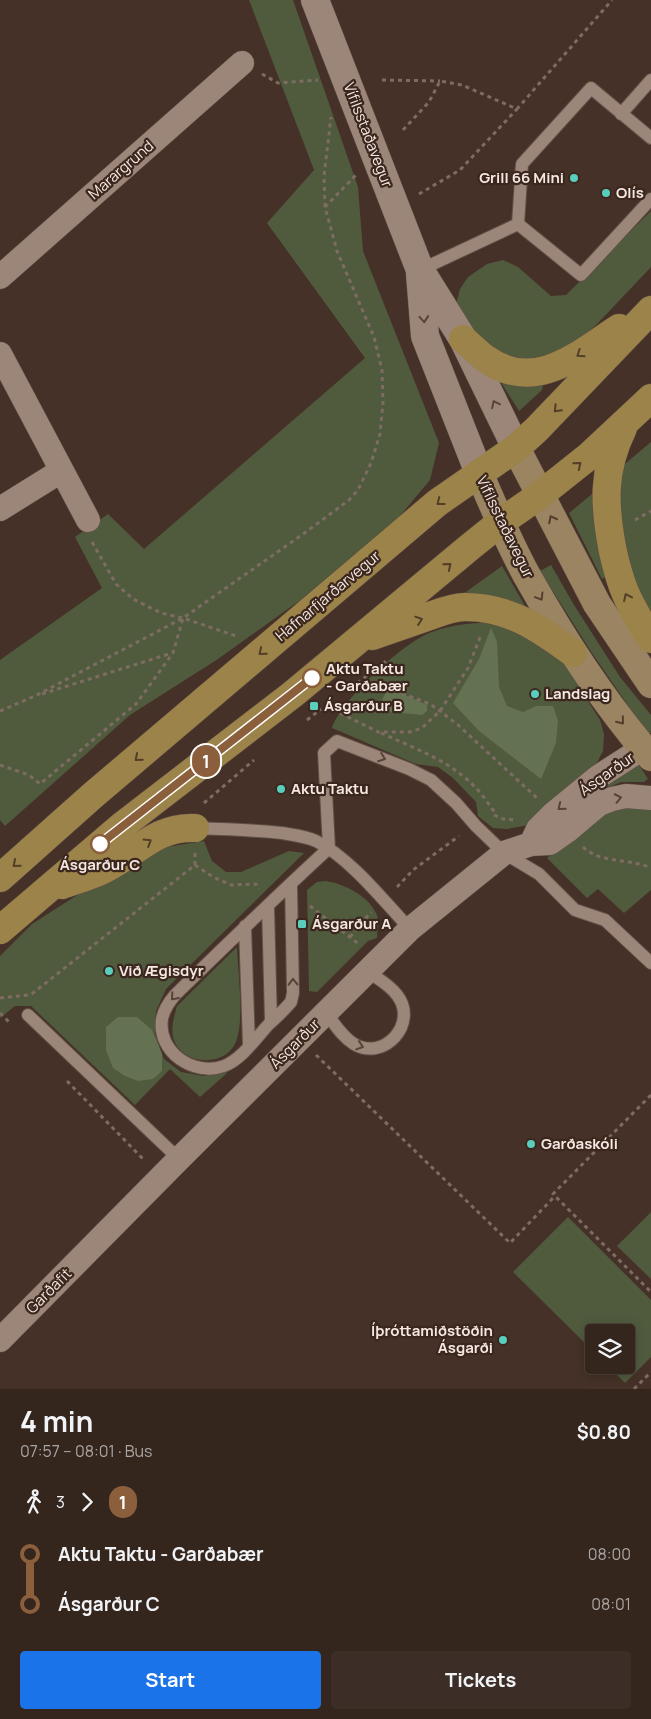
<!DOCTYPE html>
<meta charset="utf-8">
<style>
:root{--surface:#34251d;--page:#3c2d26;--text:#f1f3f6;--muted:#a9a5a4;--line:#4e423b;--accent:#1a73e8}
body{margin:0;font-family:Manrope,sans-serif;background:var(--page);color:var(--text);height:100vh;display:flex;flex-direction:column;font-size:19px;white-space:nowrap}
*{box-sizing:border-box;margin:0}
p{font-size:16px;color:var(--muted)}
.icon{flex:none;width:28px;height:28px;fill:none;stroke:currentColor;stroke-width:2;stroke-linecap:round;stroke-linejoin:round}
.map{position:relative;height:1389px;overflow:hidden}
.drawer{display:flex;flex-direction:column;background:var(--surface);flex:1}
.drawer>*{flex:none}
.badge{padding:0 10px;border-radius:16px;font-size:18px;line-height:32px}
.buttons{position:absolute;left:585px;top:1324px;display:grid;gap:10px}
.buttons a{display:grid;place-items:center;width:50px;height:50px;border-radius:5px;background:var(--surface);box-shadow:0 2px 12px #0003,0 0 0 1px var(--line);font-size:25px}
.map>.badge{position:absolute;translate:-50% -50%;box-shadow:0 0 0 2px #fff}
.legs{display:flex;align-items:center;gap:8px;height:55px;padding:0 20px;font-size:16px}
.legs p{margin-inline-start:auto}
.summary{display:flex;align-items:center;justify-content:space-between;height:85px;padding:0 20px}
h1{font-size:28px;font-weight:700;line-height:38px}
.action{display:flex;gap:10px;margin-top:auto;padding:10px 20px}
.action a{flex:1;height:58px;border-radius:5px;background:var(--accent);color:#fff;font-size:20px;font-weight:700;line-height:58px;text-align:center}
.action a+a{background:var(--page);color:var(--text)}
ul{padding:0 20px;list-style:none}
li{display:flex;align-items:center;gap:18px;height:50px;font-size:19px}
li i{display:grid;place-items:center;width:8px;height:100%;margin:0 6px;background:currentColor}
li i::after{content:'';width:12px;height:12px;margin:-6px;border:4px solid;border-radius:50%;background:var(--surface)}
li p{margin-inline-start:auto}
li:first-child i{background:linear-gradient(#0000 50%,currentColor 0)}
li:last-child i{background:linear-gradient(currentColor 50%,#0000 0)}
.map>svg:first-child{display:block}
.green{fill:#505b3e}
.forest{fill:#657251}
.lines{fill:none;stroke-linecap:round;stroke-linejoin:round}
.service-casing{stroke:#604f46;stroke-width:14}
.minor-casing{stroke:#604f46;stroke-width:25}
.tertiary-casing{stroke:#604f46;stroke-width:29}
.secondary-casing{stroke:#604f46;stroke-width:29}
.primary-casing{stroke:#604f46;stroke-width:29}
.path{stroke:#7e6c63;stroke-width:3;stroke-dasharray:4 4;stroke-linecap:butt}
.service{stroke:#9c8579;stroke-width:12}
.minor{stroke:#9c8579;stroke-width:24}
.tertiary{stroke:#9c8579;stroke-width:28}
.secondary{stroke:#9b8461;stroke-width:28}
.primary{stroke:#9b8349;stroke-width:28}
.oneway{stroke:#584339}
.oneway2{stroke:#533e28}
.oneway3{stroke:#533e2e}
.line-1-casing{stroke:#fff;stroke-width:11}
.line-1{stroke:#8b5e3c;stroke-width:8}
.poi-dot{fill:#5acebd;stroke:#3b271d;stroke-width:2}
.stop-1-dot{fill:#fff;stroke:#8b5e3c;stroke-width:2.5}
.labels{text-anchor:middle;stroke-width:4.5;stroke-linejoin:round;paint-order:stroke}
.street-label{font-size:15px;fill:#f5e7e1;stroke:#3b271d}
.poi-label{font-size:15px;font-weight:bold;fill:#f5e7e1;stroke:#3b271d;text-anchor:start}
.stop-label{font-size:15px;font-weight:bold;fill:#f5e7e1;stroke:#3b271d;text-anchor:start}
</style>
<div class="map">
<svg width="651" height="1389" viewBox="0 0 651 1389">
<rect width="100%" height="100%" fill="#453127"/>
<!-- green -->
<path class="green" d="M 249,0 L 293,0 L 358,187 L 363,251 L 439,443 L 430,480 L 399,517 L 299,601 L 218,659 L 130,715 L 5,826 L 0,820 L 0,660 L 102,588 L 75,537 L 108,514 L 144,549 L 365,358 L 267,223 L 314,170 Z
M 651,211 L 651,267 L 598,323 L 575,345 L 557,356 L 513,360 L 470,333 L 456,305 L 460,289 L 468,277 L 487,264 L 503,260 L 518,267 L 551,296 L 566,295 Z
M 508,381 L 524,384 L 543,385 L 542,390 L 519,411 L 502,384 Z
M 651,442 L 651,622 L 634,588 L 615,503 L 620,468 Z
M 592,494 L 596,495 L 610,574 L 602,579 L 569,513 Z
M 551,565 L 574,605 L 620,677 L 651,715 L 651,733 L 647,733 L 592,653 L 540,571 Z
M 502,566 L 525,606 L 520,609 L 463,594 Z
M 497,622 L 526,632 L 561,659 L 600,720 L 604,734 L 603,751 L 593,770 L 529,825 L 507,829 L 493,828 L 478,816 L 476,802 L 453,778 L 438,767 L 416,764 L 332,728 C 342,699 401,645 429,633 C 451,624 474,623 497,622 Z
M 639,765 L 648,779 L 644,782 L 621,782 L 607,788 L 604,787 L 633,766 Z
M 634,804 L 651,807 L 651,890 L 624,913 L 598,889 L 587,898 L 547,858 L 606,809 Z
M 204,841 L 212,861 L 226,872 L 241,872 L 289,851 L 304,853 L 166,989 L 156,1011 L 155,1034 L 164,1059 L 181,1072 L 204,1076 L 229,1069 L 226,1074 L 200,1097 L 170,1069 L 135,1105 L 31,1006 L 15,1006 L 0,1018 L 0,956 L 32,924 L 148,850 Z
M 326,881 C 345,884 369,896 377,915 C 379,922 377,931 377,938 L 368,941 L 317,992 L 309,991 L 307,890 L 317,882 Z
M 237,947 C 238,972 244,1017 237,1039 C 228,1069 180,1066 173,1037 C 171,1027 174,1016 177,1006 Z
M 651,1212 L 651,1279 L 617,1246 Z
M 568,1217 L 651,1300 L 651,1357 L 625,1383 L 607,1365 L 626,1365 L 626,1332 L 594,1332 L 594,1352 L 513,1272 Z"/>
<!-- forest -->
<path class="forest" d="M 491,628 L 497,642 L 499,687 L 507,706 L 523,712 L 536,706 L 553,706 L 558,721 L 556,743 L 541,779 L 479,731 L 453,703 L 479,659 Z
M 392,689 L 427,705 L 427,711 L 422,715 L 383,711 L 379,706 L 386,692 Z
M 118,1017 L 137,1017 L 152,1030 L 162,1054 L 162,1071 L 153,1079 L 138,1081 L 125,1076 L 113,1068 L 106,1050 L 106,1027 Z"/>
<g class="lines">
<defs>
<path id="service" d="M 621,114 L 651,80
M 518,224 L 522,164 L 591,88 L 651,138
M 420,270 L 518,224 L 581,275 L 651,199
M 195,828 C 224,829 253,830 282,833 C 293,835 305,836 316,841 C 350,858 384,901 410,929
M 329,848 L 324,753 L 337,741 L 409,769 L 431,780 L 456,803 L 476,826 L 504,853 L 539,874 L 575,910 L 605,920 L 651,963
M 291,884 L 293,993 L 291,1002 C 284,1010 277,1017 269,1024 C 256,1038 242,1059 224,1066 C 194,1077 157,1052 162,1019 C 164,1009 169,1002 175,995 C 226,945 277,896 329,848
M 268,906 L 271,1022
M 245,926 L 249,1046
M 326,1013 C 334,1023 342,1037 354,1044 C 384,1062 419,1023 397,995 C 390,985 377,978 367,971
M 28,1015 L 179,1159"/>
<path id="minor" d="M 0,277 L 242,63
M 0,354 L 88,520
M 0,509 L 61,471
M 531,844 L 538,829 L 553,814 L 598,777 L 643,748
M 0,1340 L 179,1159 L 410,929 L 504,853 L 531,844 L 550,843 L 567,831 L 599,804 L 612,799 L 626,796 L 651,798"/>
<path id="tertiary" d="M 315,0 L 420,270 L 463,339 L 516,448
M 420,274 L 425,336 L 479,473"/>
<path id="secondary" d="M 516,448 L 597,604 L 651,684
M 479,473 C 494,507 508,541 526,574 C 562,638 602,701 651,757"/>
<path id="primary" d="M 463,339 C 471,346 478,353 486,359 C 535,394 579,354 619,328
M 623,428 C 602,471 604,506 613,552 C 616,565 620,580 625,592 C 632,609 642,624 651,639
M 372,636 C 389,630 407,624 424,618 C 436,614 451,607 465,607 C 509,607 539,628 573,653
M 0,878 L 92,796 L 437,503 L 516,448 L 536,430 L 651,310
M 62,885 C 76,880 92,876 105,869 C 137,853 156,826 195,828
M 0,930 L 123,825 L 293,694 L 471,546 L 501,522 L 540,495 L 589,456 L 651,398"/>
</defs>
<!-- service casing -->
<use href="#service" class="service-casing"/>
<!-- minor casing -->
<use href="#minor" class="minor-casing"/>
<!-- tertiary casing -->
<use href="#tertiary" class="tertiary-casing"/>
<!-- secondary casing -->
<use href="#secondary" class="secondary-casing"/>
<!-- primary casing -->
<use href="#primary" class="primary-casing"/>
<!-- path -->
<path class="path" d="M 262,74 L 278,83 L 318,80
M 382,80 L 440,81
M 403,130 L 429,102 L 440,81 L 462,85 L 517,109 L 612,0
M 419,194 L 460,170 L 517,109
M 325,207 L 324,176 L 331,117
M 635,520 L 651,511
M 92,542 L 116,584 L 133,599 L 161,613 L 183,618 L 239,637
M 372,682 L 430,704 L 440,711 L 458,725 L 537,798
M 351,688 L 386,661
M 42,694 L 172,653
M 326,706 L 378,732 L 410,732 L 422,728 L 440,711 L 468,668 L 481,635
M 0,711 L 35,696 L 183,618 L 306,532 L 349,500 L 358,490 L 371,463 L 380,434 L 383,403 L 382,370 L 374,337 L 337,251 L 325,207 L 356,175
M 307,720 L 321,709
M 381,733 C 416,749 451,761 477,789 C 484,797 490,806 496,814
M 0,765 L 29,775 L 40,784 L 136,704 L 173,653 L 183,618
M 204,803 L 254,760
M 494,815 L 503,819 L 516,820
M 583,847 C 601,864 630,858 651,868
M 195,853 L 195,865
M 397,887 L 413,870 L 459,836
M 310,906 L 360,945
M 350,937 L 371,912
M 0,998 L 28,995 L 33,993 L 195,865 L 213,877 L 231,885 L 256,884 L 259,889
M 0,1013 L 10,1023
M 316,1055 L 510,1243 L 555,1196
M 67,1081 L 145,1161
M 651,1095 L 553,1194 L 651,1292
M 634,1389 L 651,1372"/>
<!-- service -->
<use href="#service" class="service"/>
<!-- minor -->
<use href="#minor" class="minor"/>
<!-- tertiary -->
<use href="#tertiary" class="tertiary"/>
<!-- secondary -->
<use href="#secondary" class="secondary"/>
<!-- primary -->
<use href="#primary" class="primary"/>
</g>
<!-- one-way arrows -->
<defs><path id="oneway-chevron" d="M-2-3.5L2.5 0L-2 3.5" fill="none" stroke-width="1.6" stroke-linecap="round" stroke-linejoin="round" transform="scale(1.25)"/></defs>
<g class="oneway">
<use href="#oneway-chevron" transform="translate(424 319) rotate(85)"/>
<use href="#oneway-chevron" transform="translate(495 404) rotate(-116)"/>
<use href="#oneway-chevron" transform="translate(382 758) rotate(21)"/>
<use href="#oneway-chevron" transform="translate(618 798) rotate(-12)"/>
<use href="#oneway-chevron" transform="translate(561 807) rotate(141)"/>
<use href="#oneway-chevron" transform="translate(293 982) rotate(-91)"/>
<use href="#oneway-chevron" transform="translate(174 997) rotate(131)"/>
<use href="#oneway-chevron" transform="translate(360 1046) rotate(18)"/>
</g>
<g class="oneway2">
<use href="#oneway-chevron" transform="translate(580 354) rotate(146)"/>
<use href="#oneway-chevron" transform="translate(557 409) rotate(134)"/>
<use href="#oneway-chevron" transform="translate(578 465) rotate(-39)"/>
<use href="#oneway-chevron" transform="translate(440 502) rotate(142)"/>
<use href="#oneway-chevron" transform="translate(448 566) rotate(-40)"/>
<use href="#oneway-chevron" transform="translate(627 597) rotate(-115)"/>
<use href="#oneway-chevron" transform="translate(419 620) rotate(-19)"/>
<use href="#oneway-chevron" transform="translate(262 652) rotate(140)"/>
<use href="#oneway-chevron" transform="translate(138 758) rotate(140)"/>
<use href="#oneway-chevron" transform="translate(148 842) rotate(-32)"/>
<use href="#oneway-chevron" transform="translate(16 864) rotate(139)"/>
</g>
<g class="oneway3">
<use href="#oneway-chevron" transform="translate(552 519) rotate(-117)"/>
<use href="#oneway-chevron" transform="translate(540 597) rotate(59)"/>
<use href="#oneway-chevron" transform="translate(621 721) rotate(51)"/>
</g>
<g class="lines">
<defs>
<path id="line-1" d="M 100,844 L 312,678"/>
</defs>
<!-- line-1 casing -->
<use href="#line-1" class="line-1-casing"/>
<!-- line-1 -->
<use href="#line-1" class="line-1"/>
</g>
<!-- markers -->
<g class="poi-dot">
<circle cx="574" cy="178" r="5"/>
<circle cx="606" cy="193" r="5"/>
<circle cx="535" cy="694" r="5"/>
<rect x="309" y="701" width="10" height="10" rx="2.5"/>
<circle cx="281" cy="789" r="5"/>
<rect x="297" y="919" width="10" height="10" rx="2.5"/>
<circle cx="109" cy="971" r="5"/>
<circle cx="531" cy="1144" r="5"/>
<circle cx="503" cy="1340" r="5"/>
</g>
<g class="stop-1-dot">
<circle cx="312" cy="678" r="9"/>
<circle cx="100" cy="844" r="9"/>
</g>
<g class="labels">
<!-- street labels -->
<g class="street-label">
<text transform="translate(368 135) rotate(69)" y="5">Vífilsstaðavegur</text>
<text transform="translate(121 170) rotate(-41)" y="5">Marargrund</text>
<text transform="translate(505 527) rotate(64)" y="5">Vífilsstaðavegur</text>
<text transform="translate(328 596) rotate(-40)" y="5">Hafnarfjarðarvegur</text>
<text transform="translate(607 774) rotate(-35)" y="5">Ásgarður</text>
<text transform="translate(295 1044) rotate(-45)" y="5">Ásgarður</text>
<text transform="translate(49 1291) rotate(-45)" y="5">Garðafit</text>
</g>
<!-- poi labels -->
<g class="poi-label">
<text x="564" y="183" text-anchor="end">Grill 66 Mini</text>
<text x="616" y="198">Olís</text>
<text x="545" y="699">Landslag</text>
<text x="324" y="711">Ásgarður B</text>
<text x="291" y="794">Aktu Taktu</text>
<text x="312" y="929">Ásgarður A</text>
<text x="119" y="976">Við Ægisdyr</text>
<text x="541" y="1149">Garðaskóli</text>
<text x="493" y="1336" text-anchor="end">Íþróttamiðstöðin<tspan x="493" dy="17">Ásgarði</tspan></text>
</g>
<!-- stop labels -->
<g class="stop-label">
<text x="326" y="674">Aktu Taktu<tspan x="326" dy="17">- Garðabær</tspan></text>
<text x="100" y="870" text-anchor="middle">Ásgarður C</text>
</g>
</g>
</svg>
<div class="buttons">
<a><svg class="icon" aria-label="layers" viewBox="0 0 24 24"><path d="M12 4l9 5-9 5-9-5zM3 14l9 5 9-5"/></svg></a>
</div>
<b class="badge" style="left:206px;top:761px;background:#8b5e3c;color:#fff">1</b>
</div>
<section class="drawer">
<div class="summary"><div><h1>4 min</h1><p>07:57 – 08:01 · Bus</p></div><b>$0.80</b></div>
<div class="legs"><svg class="icon" aria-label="walk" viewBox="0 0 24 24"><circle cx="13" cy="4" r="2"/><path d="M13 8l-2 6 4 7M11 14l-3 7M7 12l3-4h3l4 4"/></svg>3<svg class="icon" aria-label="forward" viewBox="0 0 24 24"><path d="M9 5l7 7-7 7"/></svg><b class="badge" style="background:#8b5e3c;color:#fff">1</b></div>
<ul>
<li><i style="color:#8b5e3c"></i><b>Aktu Taktu - Garðabær</b><p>08:00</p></li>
<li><i style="color:#8b5e3c"></i><b>Ásgarður C</b><p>08:01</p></li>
</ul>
<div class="action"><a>Start</a><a>Tickets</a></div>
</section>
